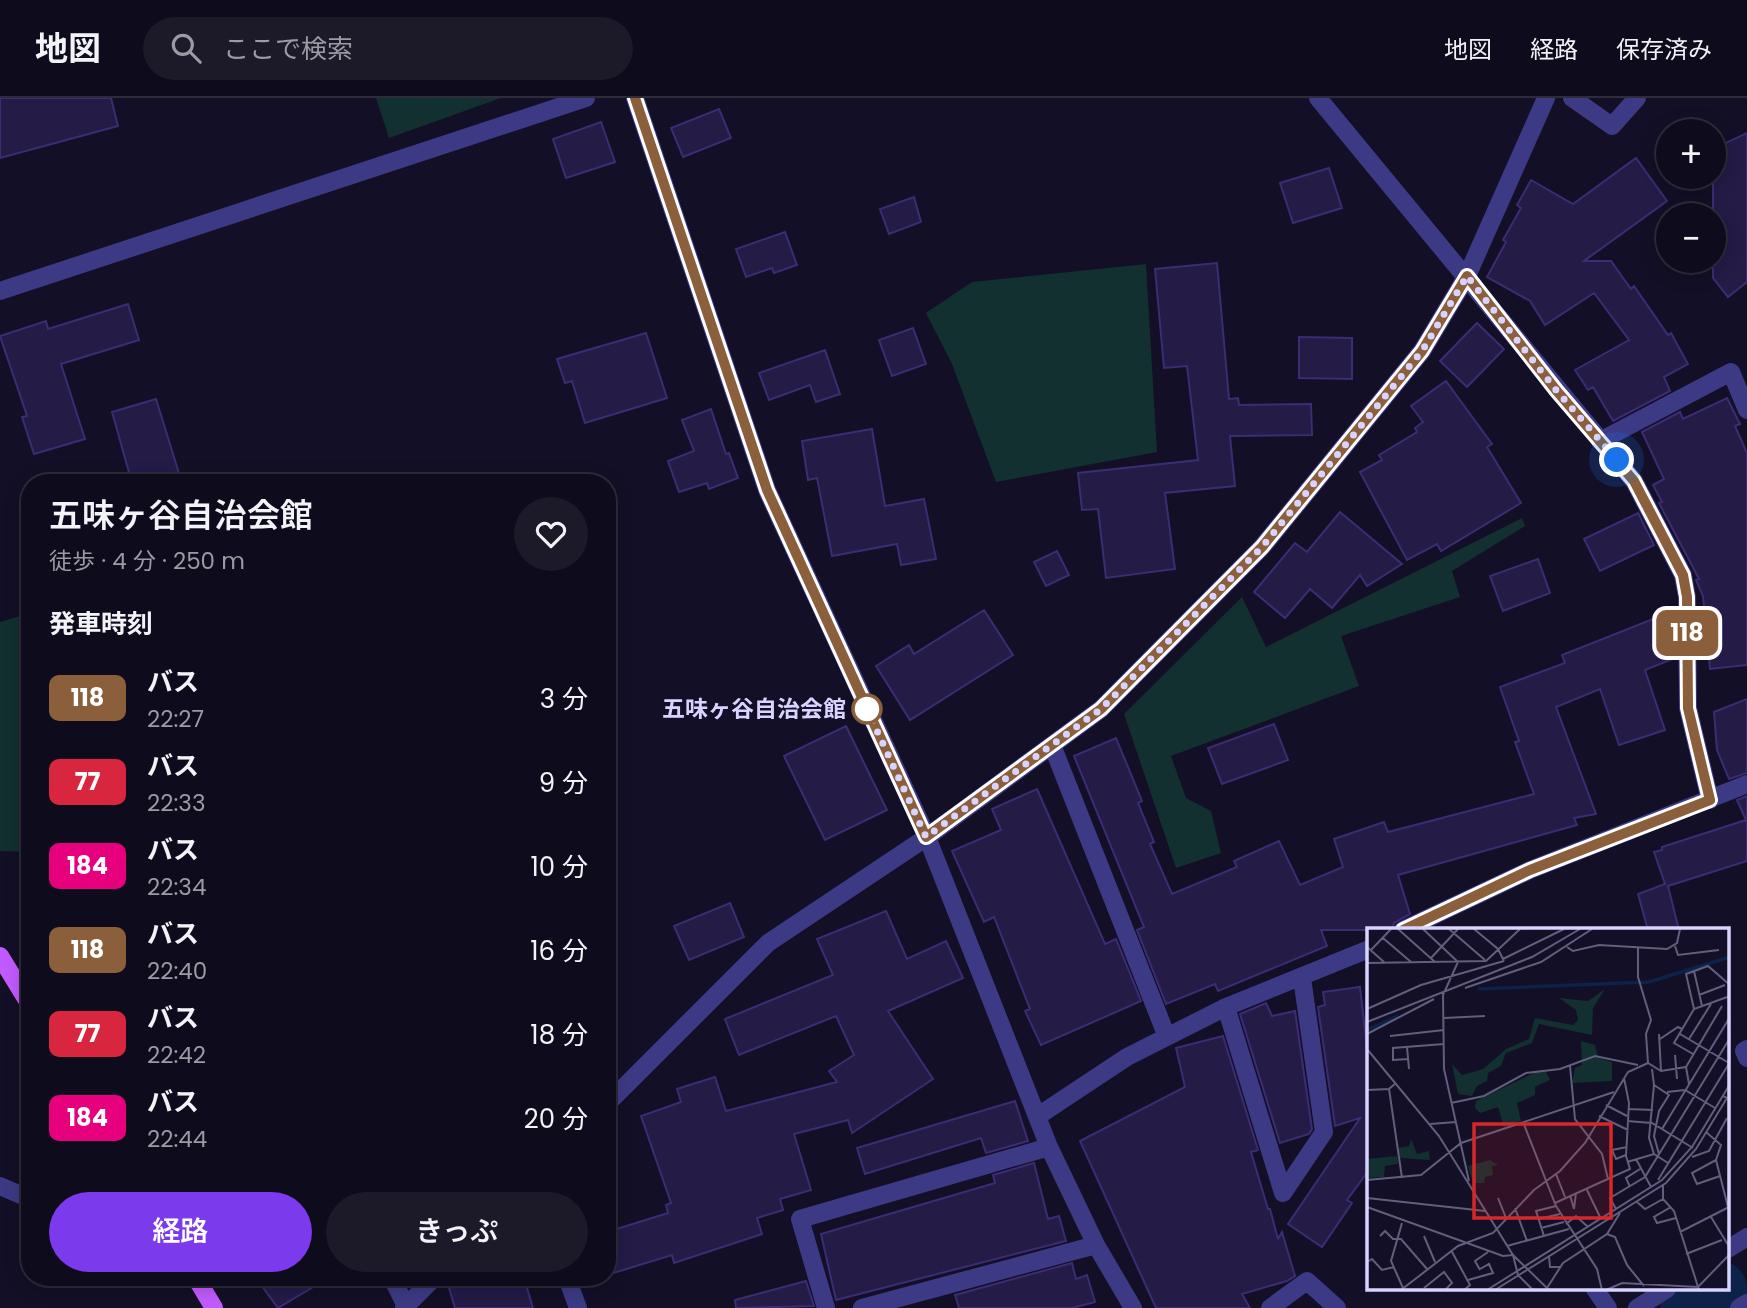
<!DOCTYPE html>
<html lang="ja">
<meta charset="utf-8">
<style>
:root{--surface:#0e0b1c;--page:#1c1929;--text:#f1f3f6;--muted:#9b9ba3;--line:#2e2b3b;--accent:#7c3aed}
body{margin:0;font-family:Poppins,"Noto Sans JP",sans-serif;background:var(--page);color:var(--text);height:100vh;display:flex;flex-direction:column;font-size:26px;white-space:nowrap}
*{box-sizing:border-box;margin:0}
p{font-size:23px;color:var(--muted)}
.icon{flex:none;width:38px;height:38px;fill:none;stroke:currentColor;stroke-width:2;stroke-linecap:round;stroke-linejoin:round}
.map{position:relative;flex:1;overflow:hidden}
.drawer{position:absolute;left:21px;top:376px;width:595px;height:812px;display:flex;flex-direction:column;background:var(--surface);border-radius:28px;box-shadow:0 4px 18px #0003,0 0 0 2px var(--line)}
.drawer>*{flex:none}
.badge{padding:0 14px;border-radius:10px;font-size:24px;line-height:46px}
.tools{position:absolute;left:1656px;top:21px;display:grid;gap:14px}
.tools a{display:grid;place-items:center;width:70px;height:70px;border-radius:50%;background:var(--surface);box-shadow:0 4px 18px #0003,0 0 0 2px var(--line);font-size:35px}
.you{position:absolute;width:35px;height:35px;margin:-18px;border:5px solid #fff;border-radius:50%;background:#1a73e8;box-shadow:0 0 0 10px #1a73e833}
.map>.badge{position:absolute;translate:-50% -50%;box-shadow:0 0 0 4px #fff}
h2{padding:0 28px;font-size:26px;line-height:63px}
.round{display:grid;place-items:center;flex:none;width:74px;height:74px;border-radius:37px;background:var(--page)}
.summary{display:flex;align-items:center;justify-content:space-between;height:119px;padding:0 28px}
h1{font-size:33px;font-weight:600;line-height:52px}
.action{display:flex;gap:14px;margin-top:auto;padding:14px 28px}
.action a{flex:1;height:80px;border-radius:42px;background:var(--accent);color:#fff;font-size:28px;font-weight:600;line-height:80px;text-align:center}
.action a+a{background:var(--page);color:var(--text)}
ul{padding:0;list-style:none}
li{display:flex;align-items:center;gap:21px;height:84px;padding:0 28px}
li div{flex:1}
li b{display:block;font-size:26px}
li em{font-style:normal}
li .badge{min-width:77px;font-weight:700;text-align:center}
header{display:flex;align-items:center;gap:42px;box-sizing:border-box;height:98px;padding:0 35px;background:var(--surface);border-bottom:2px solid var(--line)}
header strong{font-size:33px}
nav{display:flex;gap:38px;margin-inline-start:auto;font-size:24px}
.search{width:490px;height:63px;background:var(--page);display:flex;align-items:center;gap:18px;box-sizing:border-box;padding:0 24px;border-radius:38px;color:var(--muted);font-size:26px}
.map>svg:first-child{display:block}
.green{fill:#12302f}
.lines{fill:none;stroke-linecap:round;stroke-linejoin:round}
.river{stroke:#0c2248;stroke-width:56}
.building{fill:#241b47;stroke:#3b2d73;stroke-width:2}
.minor{stroke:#3d3a85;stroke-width:18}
.major{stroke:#c25bff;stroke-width:18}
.line-casing{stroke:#fff;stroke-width:16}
.line{stroke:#8b5e3c;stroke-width:10}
.walk{stroke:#d9d4ff;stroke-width:7;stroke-dasharray:0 12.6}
.stop-dot{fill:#fff;stroke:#8b5e3c;stroke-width:3.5}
.labels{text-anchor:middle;stroke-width:6;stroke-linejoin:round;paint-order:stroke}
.stop-label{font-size:23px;font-weight:bold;fill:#d9d4ff;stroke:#130f26;text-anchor:end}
.inset-river{fill:none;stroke:#0c2248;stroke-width:3.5}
.inset-road{fill:none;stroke:#625e7d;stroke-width:2}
.view{fill:#d62828;fill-opacity:0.15;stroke:#d62828;stroke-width:3.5}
.inset-edge{fill:none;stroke:#d9d4ff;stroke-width:3.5}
</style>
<header>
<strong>地図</strong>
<div class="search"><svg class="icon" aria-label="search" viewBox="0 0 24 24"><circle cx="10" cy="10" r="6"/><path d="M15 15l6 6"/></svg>ここで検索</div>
<nav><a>地図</a><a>経路</a><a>保存済み</a></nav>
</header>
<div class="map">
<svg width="1747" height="1210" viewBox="0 0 1747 1210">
<rect width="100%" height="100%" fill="#130f26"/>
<!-- green -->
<path class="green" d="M 376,0 L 501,0 L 389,40 Z
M 1146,166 L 1157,354 L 996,384 L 952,266 L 926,215 L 972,184 Z
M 1522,420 L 1525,428 L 1452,473 L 1460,499 L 1341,538 L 1359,588 L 1171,658 L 1186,700 L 1211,713 L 1221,755 L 1176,770 L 1124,616 L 1242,499 L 1266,549 Z
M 30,515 L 30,754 L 0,753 L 0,524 Z"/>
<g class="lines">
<!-- river -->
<path class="river" d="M 1688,1210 L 1719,1191"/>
</g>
<!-- building -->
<path class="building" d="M 0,0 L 111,0 L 118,28 L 0,60 Z
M 719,11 L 731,40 L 683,59 L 671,30 Z
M 601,24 L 615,64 L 566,80 L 553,41 Z
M 1747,35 L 1747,184 L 1728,199 L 1713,180 L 1713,51 Z
M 1636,60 L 1667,103 L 1584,163 L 1611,163 L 1631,191 L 1634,188 L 1668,237 L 1671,235 L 1688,266 L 1664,279 L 1670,293 L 1613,323 L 1593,289 L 1588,292 L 1575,272 L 1629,242 L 1594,195 L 1545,227 L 1530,203 L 1487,179 L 1506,144 L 1503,142 L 1521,110 L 1517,107 L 1531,82 L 1573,106 Z
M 1329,70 L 1342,110 L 1293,125 L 1280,85 Z
M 914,99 L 921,124 L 889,136 L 880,111 Z
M 785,134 L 797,167 L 774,175 L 772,170 L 746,179 L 736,151 Z
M 1217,165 L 1229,301 L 1238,300 L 1239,307 L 1311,306 L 1312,337 L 1230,338 L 1235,388 L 1165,395 L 1175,471 L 1106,480 L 1098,411 L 1082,412 L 1078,375 L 1198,362 L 1187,268 L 1164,270 L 1155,171 Z
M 128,206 L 139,242 L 61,266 L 85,341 L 34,356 L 22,319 L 27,318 L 0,238 L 46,223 L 48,231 Z
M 1477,225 L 1504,251 L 1467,289 L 1440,263 Z
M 913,230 L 926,266 L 892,278 L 879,242 Z
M 646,235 L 667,300 L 585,325 L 572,283 L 565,285 L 557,261 Z
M 1299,239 L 1352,240 L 1352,281 L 1299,280 Z
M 825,252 L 840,296 L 816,304 L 810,287 L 769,302 L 759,275 Z
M 1446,283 L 1492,346 L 1487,349 L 1521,405 L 1441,453 L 1437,446 L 1407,462 L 1360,374 L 1382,362 L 1379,357 L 1417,334 L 1415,330 L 1423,324 L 1411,308 Z
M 1727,300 L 1740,326 L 1735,328 L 1747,355 L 1747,567 L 1710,571 L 1703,498 L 1696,482 L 1699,481 L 1659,405 L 1662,404 L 1653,387 L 1664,381 L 1642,334 L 1680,314 L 1683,321 Z
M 156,301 L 182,385 L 132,385 L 112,314 Z
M 711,311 L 726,356 L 729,355 L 738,380 L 709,391 L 707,385 L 679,394 L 668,363 L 694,353 L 682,322 Z
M 872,331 L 885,408 L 924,401 L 936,461 L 901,467 L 897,446 L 832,458 L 817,380 L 808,382 L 802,343 Z
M 1340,414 L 1402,466 L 1367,488 L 1360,477 L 1332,510 L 1310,491 L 1285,520 L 1254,494 L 1295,445 L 1307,454 Z
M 1638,415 L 1654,447 L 1600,473 L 1584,441 Z
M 1057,453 L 1069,477 L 1046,488 L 1034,464 Z
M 1538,461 L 1550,495 L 1503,513 L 1490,478 Z
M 984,512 L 1013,557 L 910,622 L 876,568 L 909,547 L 914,556 Z
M 1658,519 L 1675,560 L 1645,572 L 1665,632 L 1619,647 L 1600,591 L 1556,609 L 1596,716 L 1574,720 L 1577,727 L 1398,777 L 1410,816 L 1394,825 L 1392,832 L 1321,832 L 1327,848 L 1218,893 L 1215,886 L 1166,906 L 1137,832 L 1144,829 L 1074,658 L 1116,640 L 1142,703 L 1138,705 L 1154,744 L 1150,746 L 1172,796 L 1237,769 L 1234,763 L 1279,743 L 1300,787 L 1343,769 L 1334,741 L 1384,724 L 1388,734 L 1534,696 L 1515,644 L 1519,643 L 1500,589 L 1565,565 L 1562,557 Z
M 1747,601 L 1747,675 L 1729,681 L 1717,652 L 1714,614 Z
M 1274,626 L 1288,662 L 1222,686 L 1208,650 Z
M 846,628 L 887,712 L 825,742 L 784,658 Z
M 1037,691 L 1105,846 L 1116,841 L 1141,903 L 1041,947 L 1025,913 L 1030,911 L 994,819 L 984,824 L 952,753 L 1001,732 L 992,711 Z
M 1747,698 L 1747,763 L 1668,788 L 1679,832 L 1648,832 L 1638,796 L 1665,786 L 1654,754 L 1662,752 L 1662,749 L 1746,722 L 1737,702 Z
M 730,805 L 744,839 L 689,862 L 674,828 Z
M 886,813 L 907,861 L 946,843 L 963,880 L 888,913 L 933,981 L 852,1035 L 848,1022 L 794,1036 L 811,1092 L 780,1101 L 783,1112 L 757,1120 L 762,1136 L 674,1165 L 672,1157 L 607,1177 L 607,1134 L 668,1115 L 666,1107 L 671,1105 L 641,1018 L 681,1004 L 677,991 L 715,979 L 726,1013 L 837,984 L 829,973 L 854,957 L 836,918 L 739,957 L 725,921 L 833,877 L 817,841 Z
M 1360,889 L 1369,968 L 1369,1072 L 1347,1102 L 1352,1105 L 1322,1149 L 1288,1126 L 1360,1020 L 1335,1028 L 1318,909 L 1325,907 L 1323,894 Z
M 1266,905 L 1272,918 L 1295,913 L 1312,1031 L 1309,1036 L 1280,1045 L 1240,916 Z
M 1223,938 L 1258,1052 L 1251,1054 L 1268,1111 L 1270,1111 L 1278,1141 L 1282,1134 L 1295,1178 L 1287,1183 L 1242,1196 L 1250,1210 L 1156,1210 L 1080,1043 L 1185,989 L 1176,950 Z
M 1015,1003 L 1028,1043 L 986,1055 L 981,1040 L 865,1076 L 857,1050 Z
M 1034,1065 L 1048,1121 L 1059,1118 L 1066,1143 L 836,1202 L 821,1136 L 995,1085 L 993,1077 Z
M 1072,1165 L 1076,1181 L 1087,1177 L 1095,1204 L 1072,1210 L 959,1210 L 955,1197 Z
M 256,1180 L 328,1180 L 278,1210 Z
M 487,1180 L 524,1180 L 533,1210 L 455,1210 L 449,1190 Z
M 806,1183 L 814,1208 L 736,1210 L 735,1202 Z"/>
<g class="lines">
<!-- minor -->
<path class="minor" d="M 635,0 L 767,392 L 927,739 L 1049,1049 L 1096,1147 L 1133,1210
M 1318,0 L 1634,383 L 1683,477 L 1687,499 L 1688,610 L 1710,702
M 1572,0 L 1612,28 L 1637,0
M 0,193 L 586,0
M 1600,343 L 1731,274 L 1747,312
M 1052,647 L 1167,939
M 1403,832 L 1530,772 L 1747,686
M 1226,909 L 1283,1095 L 1324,1034 L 1302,880
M 1747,951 L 1744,953 L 1747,960
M 607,1006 L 768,845 L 927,739 L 1101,611 L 1262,449 L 1422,253 L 1467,178 L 1546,0
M 1038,1018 L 1127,959 L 1226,909 L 1369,851
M 0,1088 L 30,1101
M 1728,1151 L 1747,1139
M 392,1180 L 406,1208
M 567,1180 L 578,1210
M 1595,1191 L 1608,1210
M 404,1210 L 434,1180
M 826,1210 L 800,1121 L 1049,1049
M 862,1210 L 1096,1147
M 1270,1210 L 1307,1183 L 1337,1210
M 1637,1210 L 1667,1191
M 1739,1210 L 1747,1205"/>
<!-- major -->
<path class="major" d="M 0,858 L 30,907
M 196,1180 L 214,1210"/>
</g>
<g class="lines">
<defs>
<path id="line" d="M 635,0 L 767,392 L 926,739 L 1101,611 L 1262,449 L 1422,253 L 1467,178 L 1556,292 L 1634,383 L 1683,477 L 1687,499 L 1688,610 L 1710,702 L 1530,772 L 1403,832"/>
</defs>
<!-- line casing -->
<use href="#line" class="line-casing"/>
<!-- line -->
<use href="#line" class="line"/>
<!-- walk -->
<path class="walk" d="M 867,611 L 926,739 L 1101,611 L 1262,449 L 1422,253 L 1467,178 L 1556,292 L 1617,362"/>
</g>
<!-- markers -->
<circle class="stop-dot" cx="867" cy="611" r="14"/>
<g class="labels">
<!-- stop labels -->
<g class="stop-label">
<text x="846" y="619">五味ヶ谷自治会館</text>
</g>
</g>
<!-- overview -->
<g transform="translate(1367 830)">
<rect width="362" height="362" fill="#130f26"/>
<path d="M 238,61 L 226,80 L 225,107 L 172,96 L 165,115 L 139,125 L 134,138 L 121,145 L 120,153 L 110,158 L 105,168 L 91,166 L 85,136 L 95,147 L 116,141 L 139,121 L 162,111 L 168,90 L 206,97 L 211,92 L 209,82 L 192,70 L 221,73 ZM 214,113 L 228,117 L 231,130 L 245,134 L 245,153 L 205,155 L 208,140 L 215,137 ZM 169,144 L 179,144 L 183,152 L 168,159 L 168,167 L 150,175 L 154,193 L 137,199 L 131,179 L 113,185 L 108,180 L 109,173 ZM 44,211 L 50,226 L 62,223 L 63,232 L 33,230 L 31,220 L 42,218 ZM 30,228 L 31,236 L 18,238 L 17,249 L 0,250 L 0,231 ZM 123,232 L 131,237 L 125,238 L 126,247 L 118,249 L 117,255 L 106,255 L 101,238 Z" fill="#12302f"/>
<path class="inset-river" d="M 111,61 L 282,54 L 363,29M 0,102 L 31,88"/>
<path class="inset-road" d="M 31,1 L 68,34M 56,1 L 91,34 L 76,67 L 77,141 L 102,253M 82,1 L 118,32M 107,1 L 131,21 L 137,33M 16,10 L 44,34M 308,18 L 311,27 L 352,22M 0,19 L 17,34M 200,19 L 206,23 L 232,17 L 300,21 L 310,15 L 313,1M 271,20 L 271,49 L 284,92 L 279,106 L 281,135 L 294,143 L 319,139 L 322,156M 4,22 L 24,1M 64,30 L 91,1M 136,31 L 197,1M 0,35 L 119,33 L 153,1M 327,43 L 335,78M 98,60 L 174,34 L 225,1M 332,67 L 358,57M 0,81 L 54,57 L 137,33M 327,81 L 319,46 L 341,38 L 363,57M 77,90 L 118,88M 0,94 L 165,29 L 213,1M 0,106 L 67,71M 292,106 L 294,143M 313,106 L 362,135M 23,108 L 77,102M 293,111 L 311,99 L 315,101M 322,111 L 344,76M 40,119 L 42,141M 0,121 L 72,208 L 146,327 L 182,362M 326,126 L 307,115 L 327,81 L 363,68M 308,127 L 310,151M 41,131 L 26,132 L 26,120 L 77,116M 203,138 L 208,191 L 235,226 L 241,251M 319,139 L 355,78M 285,141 L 287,157 L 302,167 L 292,183 L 287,208 L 292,226M 29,155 L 22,161 L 35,250M 0,162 L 22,161M 300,164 L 318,162 L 348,180M 84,175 L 117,168 L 159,145 L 193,141 L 228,128 L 271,137M 239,177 L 260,188M 262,181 L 286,182M 232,188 L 261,202M 260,193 L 285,195 L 326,220M 156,194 L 189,278 L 230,341 L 235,362M 63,196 L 89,194M 295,201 L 363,89M 339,204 L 354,217 L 349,232 L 361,279M 287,226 L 282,210 L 287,157M 259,227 L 249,231 L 245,222 L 260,219M 325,229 L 342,223 L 360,190M 269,231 L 284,259M 349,232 L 325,245 L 330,256 L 353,248M 260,234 L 287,226 L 301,235M 189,246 L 198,269M 0,252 L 54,247 L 94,215 L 247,164M 291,252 L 363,134M 296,256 L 296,271 L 307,283 L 332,362M 263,259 L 259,250 L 273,241M 219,260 L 234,291M 203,267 L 207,281 L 209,265M 0,270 L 118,283M 131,270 L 139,290M 270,274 L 278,281 L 296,271M 188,275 L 263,241 L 259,228 L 262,175 L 257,150M 0,279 L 136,328 L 146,327 L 151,347 L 166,362M 304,279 L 287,289 L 290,295 L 309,290M 148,280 L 160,313M 249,281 L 243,270 L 278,249 L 363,110M 344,289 L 363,320M 172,291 L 193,286M 35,295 L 24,333 L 36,360M 199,296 L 209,288 L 221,299M 174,300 L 197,294M 313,304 L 362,279M 240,306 L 248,309 L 260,337 L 277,358M 13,308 L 18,303 L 26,311 L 34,311 L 60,341M 57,308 L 68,334M 177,308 L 169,283 L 189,278M 140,318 L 202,301M 84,322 L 103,357 L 97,362M 319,326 L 355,312M 182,328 L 183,339 L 193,339M 0,334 L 5,331 L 15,342 L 27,339M 113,342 L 108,333 L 121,324M 101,352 L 126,345 L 122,336 L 113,341M 57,360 L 77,344 L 85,355 L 78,362M 180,360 L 196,335 L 240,306 L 253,285M 34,362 L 91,318 L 126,305 L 167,262 L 193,243 L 218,215 L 261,144 L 281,135M 120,362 L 295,252 L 325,219 L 363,156M 128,362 L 299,255 L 329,221 L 360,170 L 356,168M 239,362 L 255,355 L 331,359 L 363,326"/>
<path class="view" d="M 107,196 L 244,196 L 244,290 L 107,290 Z"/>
<rect width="362" height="362" class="inset-edge"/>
</g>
</svg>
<div class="tools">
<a>+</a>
<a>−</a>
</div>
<div class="you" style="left:1617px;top:362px"></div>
<b class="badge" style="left:1687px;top:535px;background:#8b5e3c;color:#fff">118</b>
<section class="drawer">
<div class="summary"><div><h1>五味ヶ谷自治会館</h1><p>徒歩 · 4 分 · 250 m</p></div><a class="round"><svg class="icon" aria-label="heart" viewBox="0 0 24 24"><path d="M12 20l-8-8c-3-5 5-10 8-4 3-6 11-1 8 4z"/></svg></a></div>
<h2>発車時刻</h2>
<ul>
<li><span class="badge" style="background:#8b5e3c;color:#fff">118</span><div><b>バス</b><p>22:27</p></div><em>3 分</em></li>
<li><span class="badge" style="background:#d7263d;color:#fff">77</span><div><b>バス</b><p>22:33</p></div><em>9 分</em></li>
<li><span class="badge" style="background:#e6007e;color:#fff">184</span><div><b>バス</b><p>22:34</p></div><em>10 分</em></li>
<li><span class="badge" style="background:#8b5e3c;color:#fff">118</span><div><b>バス</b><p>22:40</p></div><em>16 分</em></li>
<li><span class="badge" style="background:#d7263d;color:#fff">77</span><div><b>バス</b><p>22:42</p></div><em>18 分</em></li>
<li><span class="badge" style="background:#e6007e;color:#fff">184</span><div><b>バス</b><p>22:44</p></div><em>20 分</em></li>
</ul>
<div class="action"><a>経路</a><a>きっぷ</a></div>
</section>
</div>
